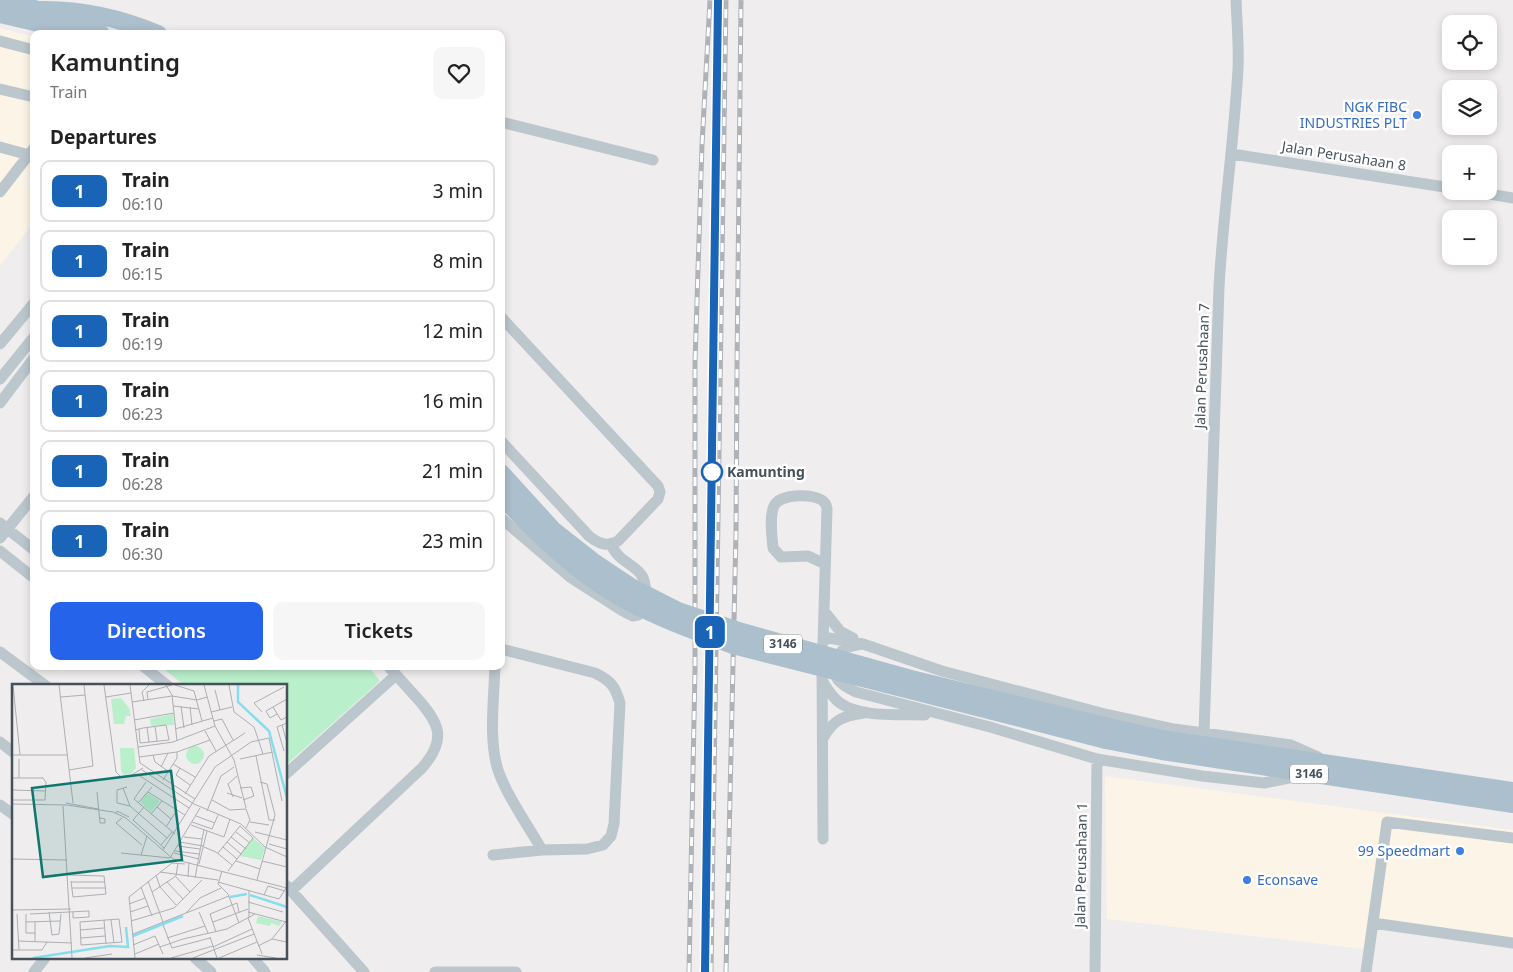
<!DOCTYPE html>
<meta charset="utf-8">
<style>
:root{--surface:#fff;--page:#f6f6f6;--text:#222;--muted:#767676;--line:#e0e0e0;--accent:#2563eb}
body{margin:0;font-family:"Noto Sans",sans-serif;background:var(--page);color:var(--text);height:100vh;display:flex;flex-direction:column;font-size:19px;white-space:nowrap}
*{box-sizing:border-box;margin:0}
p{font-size:16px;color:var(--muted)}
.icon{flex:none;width:28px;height:28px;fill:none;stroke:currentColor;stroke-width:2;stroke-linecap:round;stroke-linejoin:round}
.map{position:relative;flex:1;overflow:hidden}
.sheet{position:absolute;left:30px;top:30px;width:475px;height:640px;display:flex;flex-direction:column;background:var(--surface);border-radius:10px;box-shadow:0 2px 8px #0003}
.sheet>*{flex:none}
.badge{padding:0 10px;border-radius:8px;font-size:18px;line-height:32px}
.controls{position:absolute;left:1442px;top:15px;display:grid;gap:10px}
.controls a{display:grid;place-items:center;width:55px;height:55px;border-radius:10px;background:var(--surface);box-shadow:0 2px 8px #0003;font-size:25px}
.map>.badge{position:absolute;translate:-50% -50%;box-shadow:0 0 0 2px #fff}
h2{padding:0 20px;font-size:19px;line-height:45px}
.round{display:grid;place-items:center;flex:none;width:52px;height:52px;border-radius:10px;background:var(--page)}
.overview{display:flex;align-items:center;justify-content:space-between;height:85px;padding:0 20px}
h1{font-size:24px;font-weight:600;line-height:38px}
.primary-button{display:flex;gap:10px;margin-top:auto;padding:10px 20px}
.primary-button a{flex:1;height:58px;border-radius:10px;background:var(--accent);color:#fff;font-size:20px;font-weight:600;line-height:58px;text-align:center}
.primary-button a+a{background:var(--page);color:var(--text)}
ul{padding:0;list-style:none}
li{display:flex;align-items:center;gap:15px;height:62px;margin:0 10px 8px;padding:0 10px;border:2px solid var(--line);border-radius:10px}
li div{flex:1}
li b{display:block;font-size:19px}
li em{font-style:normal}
li .badge{min-width:55px;font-weight:700;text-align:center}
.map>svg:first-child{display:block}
.commercial{fill:#fcf4e6}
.green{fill:#baefcb}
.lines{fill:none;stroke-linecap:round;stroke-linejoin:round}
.minor{stroke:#bbc6cd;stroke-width:11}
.primary{stroke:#acbfcd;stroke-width:18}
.rail-casing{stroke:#afb3b8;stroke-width:5}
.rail{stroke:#fff;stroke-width:3;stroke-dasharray:9;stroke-linecap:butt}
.primary-bridge{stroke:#acbfcd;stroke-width:18}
.line-casing{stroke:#fff;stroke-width:11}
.line{stroke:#1964b7;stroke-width:8}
.shop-dot{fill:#3f7fe0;stroke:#fff;stroke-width:2}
.stop-dot{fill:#fff;stroke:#1964b7;stroke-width:2.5}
.labels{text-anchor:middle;stroke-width:5;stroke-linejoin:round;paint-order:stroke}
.shield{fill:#fff;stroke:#7d868c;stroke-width:1}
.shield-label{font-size:12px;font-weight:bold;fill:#45525b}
.shop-label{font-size:14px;fill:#366cbe;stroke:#fff;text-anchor:end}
.street-label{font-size:14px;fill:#45525b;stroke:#fff}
.stop-label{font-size:14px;font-weight:bold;fill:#45525b;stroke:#fff;text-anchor:start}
.inset-river{fill:none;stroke:#86deed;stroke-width:2.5}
.inset-road{fill:none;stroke:#acafb3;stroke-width:1}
.view{fill:#0f766e;fill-opacity:0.15;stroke:#0f766e;stroke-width:2.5}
.inset-edge{fill:none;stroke:#45525b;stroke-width:2.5}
</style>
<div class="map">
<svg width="1513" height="972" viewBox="0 0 1513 972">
<rect width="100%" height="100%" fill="#f0edee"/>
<!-- commercial -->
<path class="commercial" d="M 0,28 L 34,37 L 34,222 L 0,266 Z
M 1105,776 L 1513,830 L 1513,943 L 1369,924 L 1365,949 L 1107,919 Z"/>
<!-- green -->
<path class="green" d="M 160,666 L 368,666 L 380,681 L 287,764 L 286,686 L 185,686 Z"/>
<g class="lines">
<!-- minor -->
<path class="minor" d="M 0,41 L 34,50
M 0,89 L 34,97
M 501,122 L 653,160
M 0,147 L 29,155
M 1232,154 L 1451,188
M 1472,191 L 1513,198
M 0,192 L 34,148
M 501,317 L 658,486 L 660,492 L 658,499 L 618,541 C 607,547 599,544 589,536 L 501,441
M 0,344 L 34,303
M 0,379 L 34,337
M 0,403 L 34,358
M 501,518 L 570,577 L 623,611 L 633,616 L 638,615 C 643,612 643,607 644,601 C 652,562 621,570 611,544
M 0,523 L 34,550
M 0,538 L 34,496
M 0,551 L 34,578
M 824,611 L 840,631 L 853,638
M 823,637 L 863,644 L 942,671 L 1101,713 L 1174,729 L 1291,745 L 1318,757
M 823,643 L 827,509 C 827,508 826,504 824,502 C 816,493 780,493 774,506 C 769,517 772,536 773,548 L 781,557 L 808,556 L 825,564
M 863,644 C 857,645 849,646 844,649 C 840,652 839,655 837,659 C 831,678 839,684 856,692 L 990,727 L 1097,759 L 1202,776 L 1264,783 L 1299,776
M 0,652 L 46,686
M 822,661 L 823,839
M 143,666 L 168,686
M 495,666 C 494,698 488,743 499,773 C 509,800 528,825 542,850
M 823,682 C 828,690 832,697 840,703 C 861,718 900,714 925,715
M 1204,733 L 1219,287 C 1223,214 1234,142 1238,69 C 1239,46 1237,23 1236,0
M 823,738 C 834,719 843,716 864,713
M 0,742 L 14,753
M 286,774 L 396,675
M 0,805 L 14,815
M 493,855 L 542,850 L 587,849 L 603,845 L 611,836 L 614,824 L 620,703 C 615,686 611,681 595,673 L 501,649
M 287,886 L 364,972
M 292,890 L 422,768 C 447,739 440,724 417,698 C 407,687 398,677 388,666
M 1373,923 L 1513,943
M 195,958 L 211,972
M 253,958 L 265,972
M 34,972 L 45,958
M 435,972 L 516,972
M 1095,972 L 1097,759
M 1366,972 L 1387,822 L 1513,838"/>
<!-- primary -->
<path class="primary" d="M 4,0 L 79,22 L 101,34
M 38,10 C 79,9 120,18 158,34
M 0,14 L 43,24 L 66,34
M 1109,727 L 1162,739 L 1513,791
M 1106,740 L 1162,751 L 1513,804"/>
<defs>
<path id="rail" d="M 689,972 L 695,669 L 695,363 L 702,145 L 710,0
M 711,972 L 726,0
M 726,972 L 736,533 L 737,367 L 741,0"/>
</defs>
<!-- rail casing -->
<use href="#rail" class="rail-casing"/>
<!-- rail -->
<use href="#rail" class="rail"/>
<!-- primary-bridge -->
<path class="primary-bridge" d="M 501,473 L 553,530 L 595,563 L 631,587 L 678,611 L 742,632 L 911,679 L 1109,727
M 501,495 C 536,533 575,571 620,597 C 656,617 694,631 733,645 L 1106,740"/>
</g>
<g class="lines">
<defs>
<path id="line" d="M 705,972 L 718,0"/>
</defs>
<!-- line casing -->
<use href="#line" class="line-casing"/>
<!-- line -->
<use href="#line" class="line"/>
</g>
<!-- markers -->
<g class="shop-dot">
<circle cx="1417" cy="115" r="5"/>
<circle cx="1460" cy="851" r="5"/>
<circle cx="1247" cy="880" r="5"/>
</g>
<circle class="stop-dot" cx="712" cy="472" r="10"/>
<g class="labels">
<!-- shield labels -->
<g class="shield">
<rect x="764" y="634.5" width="38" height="19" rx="4"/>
<rect x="1290" y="764.5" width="38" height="19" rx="4"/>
</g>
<g class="shield-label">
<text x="783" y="648">3146</text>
<text x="1309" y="778">3146</text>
</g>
<!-- shop labels -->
<g class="shop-label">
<text x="1407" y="112">NGK FIBC<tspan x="1407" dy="16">INDUSTRIES PLT</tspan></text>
<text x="1450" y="856">99 Speedmart</text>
<text x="1257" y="885" text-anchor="start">Econsave</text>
</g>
<!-- street labels -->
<g class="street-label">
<text transform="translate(1344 156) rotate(9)" y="5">Jalan Perusahaan 8</text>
<text transform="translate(1202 366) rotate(-88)" y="5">Jalan Perusahaan 7</text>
<text transform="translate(1081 865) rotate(-89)" y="5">Jalan Perusahaan 1</text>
</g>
<!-- stop labels -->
<g class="stop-label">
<text x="727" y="477">Kamunting</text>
</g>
</g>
<!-- overview -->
<g transform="translate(12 684)">
<rect width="275" height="275" fill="#f0edee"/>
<path d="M 109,14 L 117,24 L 119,32 L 114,32 L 112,40 L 102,40 L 99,15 ZM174 71a9 9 0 1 1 18 0a9 9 0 1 1-18 0ZM 108,64 L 122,64 L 124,84 L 119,90 L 112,91 L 109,87 ZM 135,109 L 148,117 L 139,128 L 128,118 ZM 241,154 L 253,164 L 249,176 L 227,172 ZM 246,232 L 270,238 L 267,242 L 259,239 L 258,242 L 244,239 Z" fill="#baefcb"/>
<path d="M 161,30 L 162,41 L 139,42 L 138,35 Z" fill="#baefcb"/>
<path class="inset-river" d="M 226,1 L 226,18 L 257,47 L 275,114M 238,211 L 275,223M 218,213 L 235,210M 121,252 L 171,232M 21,274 L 98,262 L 116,263 L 114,243"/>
<path class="inset-road" d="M 1,1 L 8,71M 47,1 L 61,119M 92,1 L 104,88 L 109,93 L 118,92 L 131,84M 118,1 L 128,79 L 183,115M 154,1 L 160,11 L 165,57M 163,1 L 182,7 L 190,37M 192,1 L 203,42 L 222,76 L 234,124M 217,1 L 222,28 L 242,43 L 251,70M 203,6 L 208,26M 49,13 L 73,11M 94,13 L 119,9M 136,16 L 135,8 L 160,1M 132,17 L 130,8 L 137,1M 120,18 L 160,12 L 185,16 L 195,13M 161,22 L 187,25M 169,22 L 172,44M 178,23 L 180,41M 261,23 L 269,36 L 275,33M 199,28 L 220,23M 250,28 L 242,19 L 272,3M 265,30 L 258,34 L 254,27 L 275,15M 122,36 L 162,29M 202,37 L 210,35 L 221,56M 270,41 L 275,59M 143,42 L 145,57M 135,43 L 137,58M 163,45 L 201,34M 123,46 L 131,44 L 154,41 L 157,56 L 128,59 L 127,45M 193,47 L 204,67M 126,63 L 161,58 L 203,42M 272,67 L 265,43 L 275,39M 0,71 L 55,71M 141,71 L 143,78 L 156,87M 244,72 L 257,136 L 263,136M 127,73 L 165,68 L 198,56M 228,75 L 261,68M 161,80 L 183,93M 149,83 L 156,69M 168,84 L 164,91 L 178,101M 57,86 L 81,82 L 72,1M 130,86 L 182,120 L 229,140 L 253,163 L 275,173M 125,90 L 177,124M 0,94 L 31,94 L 34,98 L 33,116 L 0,116M 7,94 L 7,75M 151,96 L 165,74 L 165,68M 134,98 L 122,115 L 163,150M 115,103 L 105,106 L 105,119 L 118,122M 111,104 L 118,122 L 155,154M 228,104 L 239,103 L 242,112 L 231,116M 0,106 L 34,107M 85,108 L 88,139 L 93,139 L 93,135 L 88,134M 136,108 L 173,131M 215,109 L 230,114M 173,110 L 197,72 L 233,49M 221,113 L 216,100 L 225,92M 200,116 L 218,126 L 234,125 L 238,136 L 234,144M 54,119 L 86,125M 126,119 L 140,103M 0,120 L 55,121 L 101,128 L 114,134 L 161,175 L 275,204M 51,122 L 60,274M 132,123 L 121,136 L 152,164M 145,123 L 159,135M 195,127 L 209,92 L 222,83M 104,129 L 105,127 L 117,133M 139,130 L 150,117M 184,132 L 203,139M 110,134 L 104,139 L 130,161M 180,138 L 200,145 L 206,131M 238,138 L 257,141M 179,141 L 212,153 L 218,135M 154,143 L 165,126M 224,148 L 238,159M 243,148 L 275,156M 172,153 L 190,155M 219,153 L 234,165M 168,158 L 191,162M 215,158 L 229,170M 257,160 L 275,165M 149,161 L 160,148M 166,162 L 188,165M 192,163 L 204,168 L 220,181M 211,163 L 225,175M 151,166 L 203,83 L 239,58 L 257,54 L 270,117M 163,167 L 187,170M 109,169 L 158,174 L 188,124M 162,169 L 187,175M 206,169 L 228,142M 129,171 L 135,152M 0,175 L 55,176M 224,177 L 248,185M 250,177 L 275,183M 187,180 L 195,147M 210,187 L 206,200 L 216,210 L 227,239M 216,187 L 241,154 L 228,142M 148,188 L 206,196M 57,191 L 92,192 L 94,210 L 61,213 L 59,197M 144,191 L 148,203 L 165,222M 164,193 L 178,208M 176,193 L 177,178M 183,194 L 192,145M 245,196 L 263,131 L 255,100 L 248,98M 136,197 L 151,238M 59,198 L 93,198M 155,198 L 171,215M 206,198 L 267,215 L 274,204M 129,203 L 140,232M 60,204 L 94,204M 237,207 L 237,234M 140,208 L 164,192 L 166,179M 252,211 L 256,202 L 273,207M 236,218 L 271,228M 117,220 L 133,214M 0,226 L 59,225M 37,228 L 40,251 L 47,250 L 49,230M 118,228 L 136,222M 187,228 L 196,249M 236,228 L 274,238M 174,229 L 188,214 L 209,204M 5,230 L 7,266M 14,230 L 14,249 L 23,249M 18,230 L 77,227 L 77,233 L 61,234 L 61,228M 236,234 L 250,270M 107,235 L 110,258 L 69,261 L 68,238 ZM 92,236 L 94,260M 99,236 L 102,259M 275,236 L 260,255 L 275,258M 119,237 L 162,224 L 190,196M 14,238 L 48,237M 23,238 L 23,257M 201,238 L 236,225M 151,241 L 160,264 L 198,254M 68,246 L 92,244M 204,248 L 198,230 L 225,219 L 227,228M 121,250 L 217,212M 198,253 L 205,274M 69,254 L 93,252M 155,254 L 193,242M 6,257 L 60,259M 121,261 L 143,252 L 151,270M 246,262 L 260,255M 148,263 L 171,255 L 215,245 L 243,230M 201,263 L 240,245M 0,266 L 30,266 L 35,258M 123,270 L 147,260M 245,271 L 264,274M 73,274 L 100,270M 123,274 L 117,213 L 160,179 L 173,180M 159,274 L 201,262M 181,274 L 242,250M 207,274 L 245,258"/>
<path class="view" d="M 159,87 L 170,176 L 31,193 L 20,104 Z"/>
<rect width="275" height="275" class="inset-edge"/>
</g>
</svg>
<div class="controls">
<a><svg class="icon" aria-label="locate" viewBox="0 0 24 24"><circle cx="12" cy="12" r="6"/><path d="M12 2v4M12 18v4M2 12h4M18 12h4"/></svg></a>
<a><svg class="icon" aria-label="layers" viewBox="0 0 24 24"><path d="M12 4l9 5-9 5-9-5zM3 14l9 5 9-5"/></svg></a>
<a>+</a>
<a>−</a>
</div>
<b class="badge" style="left:710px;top:632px;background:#1964b7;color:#fff">1</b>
<section class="sheet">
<div class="overview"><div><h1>Kamunting</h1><p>Train</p></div><a class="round"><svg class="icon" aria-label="heart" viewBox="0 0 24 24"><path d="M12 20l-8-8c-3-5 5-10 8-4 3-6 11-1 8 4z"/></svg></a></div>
<h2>Departures</h2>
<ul>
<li><span class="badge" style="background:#1964b7;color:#fff">1</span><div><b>Train</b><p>06:10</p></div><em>3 min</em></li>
<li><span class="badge" style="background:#1964b7;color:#fff">1</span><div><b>Train</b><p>06:15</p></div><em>8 min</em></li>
<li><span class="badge" style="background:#1964b7;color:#fff">1</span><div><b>Train</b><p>06:19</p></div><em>12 min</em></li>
<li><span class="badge" style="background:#1964b7;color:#fff">1</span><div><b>Train</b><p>06:23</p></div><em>16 min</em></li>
<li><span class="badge" style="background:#1964b7;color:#fff">1</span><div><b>Train</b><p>06:28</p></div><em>21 min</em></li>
<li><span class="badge" style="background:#1964b7;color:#fff">1</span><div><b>Train</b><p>06:30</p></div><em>23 min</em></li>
</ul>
<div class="primary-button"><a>Directions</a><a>Tickets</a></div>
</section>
</div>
